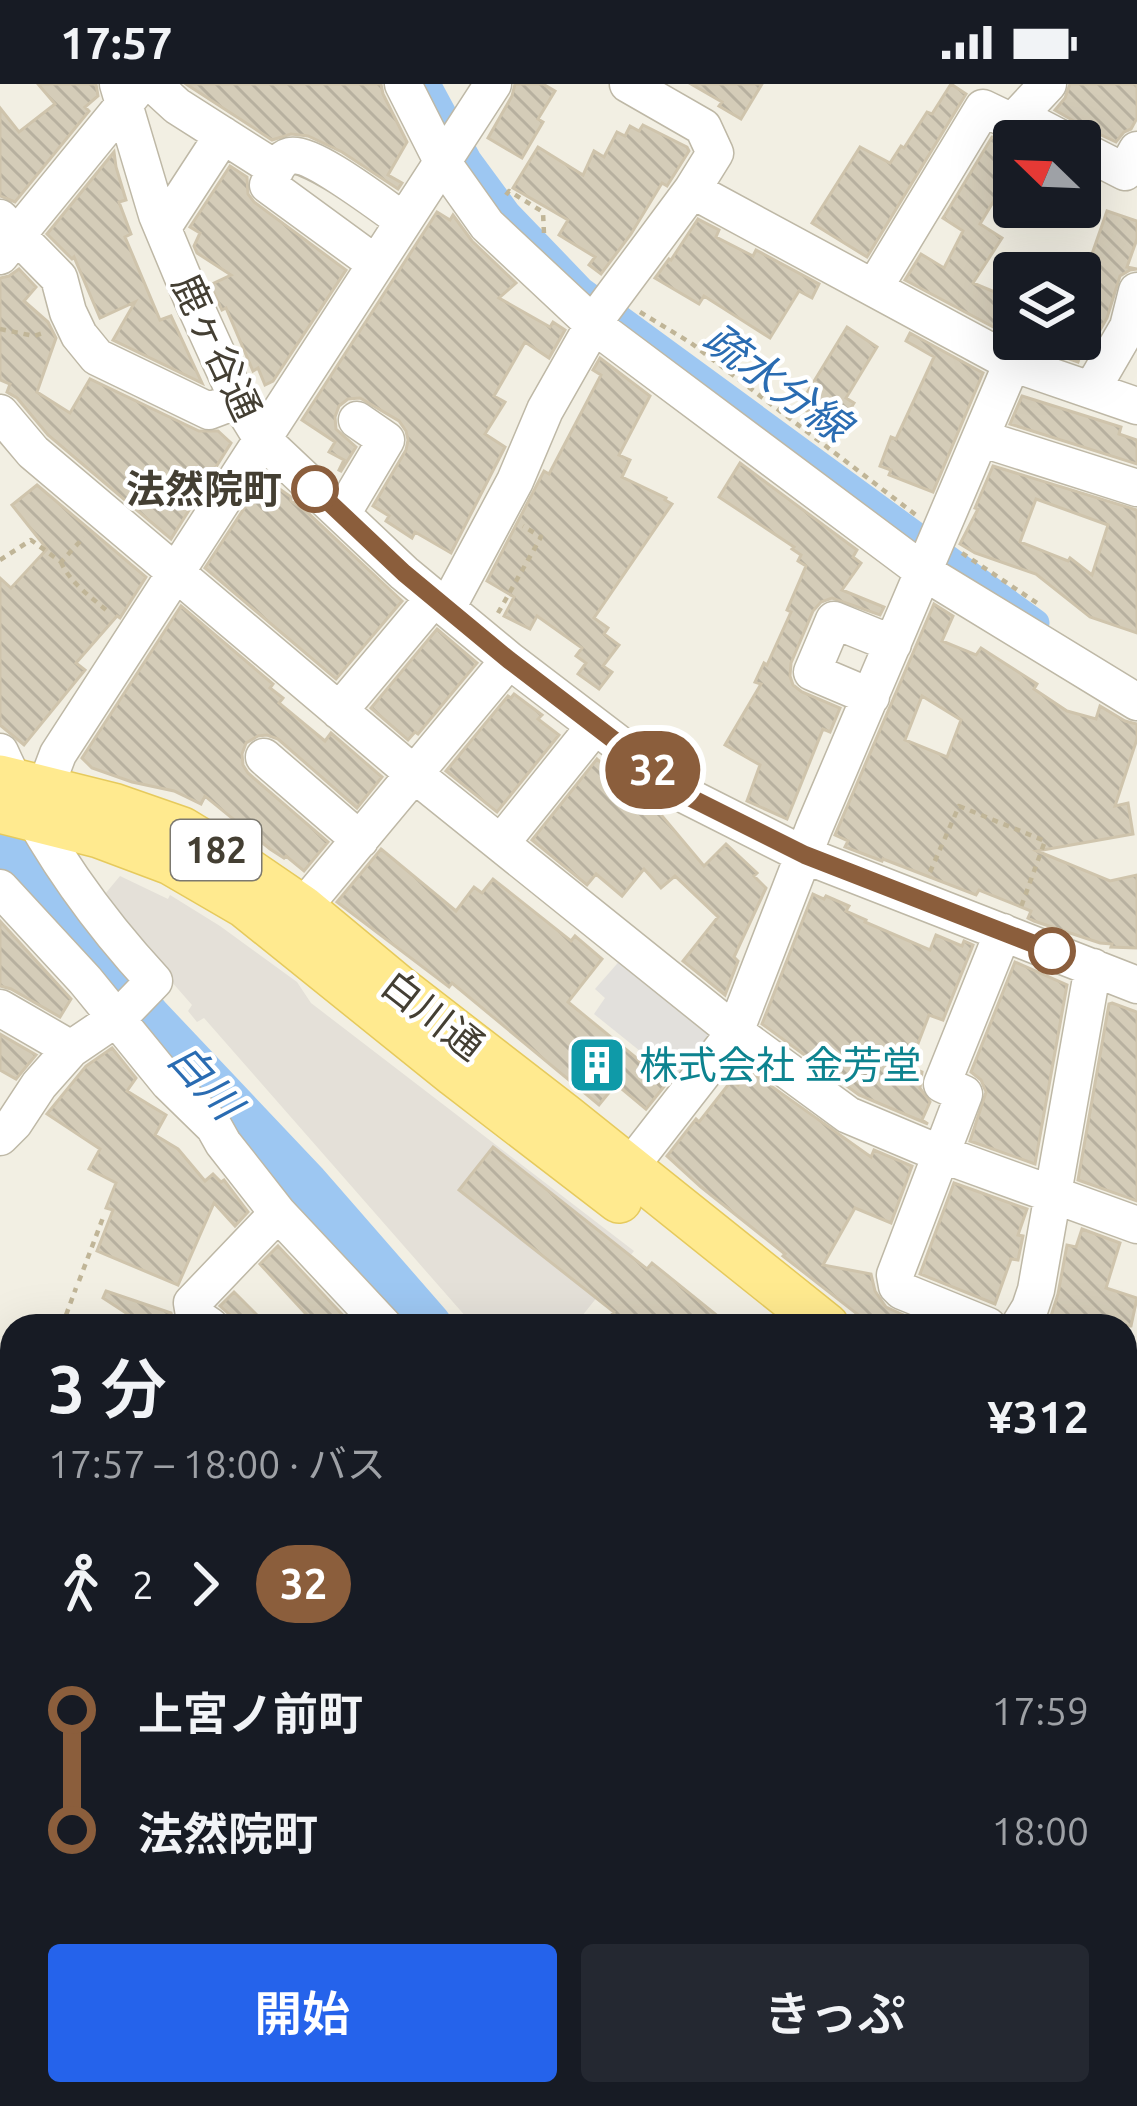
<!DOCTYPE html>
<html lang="ja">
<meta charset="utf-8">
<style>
:root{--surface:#171b24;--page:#242831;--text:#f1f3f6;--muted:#9ea1a6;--accent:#2563eb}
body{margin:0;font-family:Ubuntu,"Noto Sans JP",sans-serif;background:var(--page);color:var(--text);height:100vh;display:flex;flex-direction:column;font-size:45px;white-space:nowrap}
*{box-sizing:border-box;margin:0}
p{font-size:39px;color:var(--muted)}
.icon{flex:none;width:66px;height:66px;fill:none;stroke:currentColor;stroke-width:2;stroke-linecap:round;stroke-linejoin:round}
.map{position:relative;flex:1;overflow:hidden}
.panel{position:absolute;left:0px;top:1230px;width:1137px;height:792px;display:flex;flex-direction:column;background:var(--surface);border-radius:36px 36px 0 0;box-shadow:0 12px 48px #0002}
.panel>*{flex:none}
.badge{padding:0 24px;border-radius:39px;font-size:42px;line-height:78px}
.needle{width:78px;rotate:293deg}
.tools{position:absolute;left:993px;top:36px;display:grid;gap:24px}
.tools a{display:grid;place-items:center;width:108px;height:108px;border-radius:12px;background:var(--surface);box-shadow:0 12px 48px #0002;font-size:60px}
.map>.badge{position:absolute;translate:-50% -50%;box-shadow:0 0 0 6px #fff}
.legs{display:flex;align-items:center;gap:18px;height:132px;padding:0 48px;font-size:39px}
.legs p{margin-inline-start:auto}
.overview{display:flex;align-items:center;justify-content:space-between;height:204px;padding:0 48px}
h1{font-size:66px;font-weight:600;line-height:90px}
.cta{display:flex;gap:24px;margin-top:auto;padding:24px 48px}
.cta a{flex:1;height:138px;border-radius:12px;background:var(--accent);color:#fff;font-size:48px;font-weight:600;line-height:138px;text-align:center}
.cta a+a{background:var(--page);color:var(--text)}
ul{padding:0 48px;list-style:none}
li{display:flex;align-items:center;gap:42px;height:120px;font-size:45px}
li i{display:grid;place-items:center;width:18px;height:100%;margin:0 15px;background:currentColor}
li i::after{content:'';width:30px;height:30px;margin:-15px;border:9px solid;border-radius:50%;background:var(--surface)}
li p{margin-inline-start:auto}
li:first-child i{background:linear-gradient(#0000 50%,currentColor 0)}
li:last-child i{background:linear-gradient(currentColor 50%,#0000 0)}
.status{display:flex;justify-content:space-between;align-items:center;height:84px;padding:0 60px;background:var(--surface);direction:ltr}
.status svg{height:33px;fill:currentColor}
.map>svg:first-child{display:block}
.industrial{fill:#e4e0d8}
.cemetery{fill:url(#cemetery-stones)}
.parking{fill:#e2e0dc}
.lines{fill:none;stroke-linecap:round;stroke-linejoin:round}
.canal{stroke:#9dc7f2;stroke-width:27}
.river{stroke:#9dc7f2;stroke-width:48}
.building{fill:url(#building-back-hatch);stroke:#cfc4ac;stroke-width:3;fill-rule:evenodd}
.minor-casing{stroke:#beb8a6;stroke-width:39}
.major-casing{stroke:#e6ca5d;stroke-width:48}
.path{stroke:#c0b597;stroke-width:4.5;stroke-dasharray:6 6;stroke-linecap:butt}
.minor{stroke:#fff;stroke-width:36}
.major{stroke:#ffea8f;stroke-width:45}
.line-1-casing{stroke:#fff;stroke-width:27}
.line-1{stroke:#8b5e3c;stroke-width:18}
.stop-1-dot{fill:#fff;stroke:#8b5e3c;stroke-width:6}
.labels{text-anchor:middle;stroke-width:9;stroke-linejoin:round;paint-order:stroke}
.shield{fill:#fff;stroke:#7c7970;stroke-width:3}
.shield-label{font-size:36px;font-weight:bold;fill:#443f33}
.street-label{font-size:39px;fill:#443f33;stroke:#fff}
.stop-label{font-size:39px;font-weight:bold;fill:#443f33;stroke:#fff;text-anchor:end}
.culture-label{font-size:39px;fill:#0d838f;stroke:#fff;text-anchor:start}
.water-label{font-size:42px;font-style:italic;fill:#2a6cb2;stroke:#fff}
</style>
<div class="status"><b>17:57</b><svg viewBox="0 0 49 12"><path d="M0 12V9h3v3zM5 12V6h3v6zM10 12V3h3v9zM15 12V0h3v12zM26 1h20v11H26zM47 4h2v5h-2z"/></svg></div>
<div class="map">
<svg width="1137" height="2022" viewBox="0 0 1137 2022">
<defs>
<pattern id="cemetery-stones" width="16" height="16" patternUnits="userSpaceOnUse" patternTransform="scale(3)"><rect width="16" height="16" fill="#c6e8aa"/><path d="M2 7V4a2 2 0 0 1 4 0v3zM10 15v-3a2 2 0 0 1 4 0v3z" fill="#abc893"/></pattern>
<pattern id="building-back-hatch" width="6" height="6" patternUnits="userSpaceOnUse" patternTransform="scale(3)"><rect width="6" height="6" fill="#d4ccb8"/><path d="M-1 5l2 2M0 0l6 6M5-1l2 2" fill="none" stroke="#b7b09f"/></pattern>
</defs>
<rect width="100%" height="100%" fill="#f2efe3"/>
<!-- industrial -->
<path class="industrial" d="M 120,792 L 168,815 L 170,811 L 220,842 L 297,898 L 311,919 L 634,1167 L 574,1242 L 474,1242 L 204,934 L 197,938 L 188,927 L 192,921 L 100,816 Z"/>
<!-- cemetery -->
<path class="cemetery" d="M 1125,2009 L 1137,2013 L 1137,2022 L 722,2022 L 726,2010 Z
M 208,2010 L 474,2010 L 464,2022 L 210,2022 L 215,2016 Z"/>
<!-- parking -->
<path class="parking" d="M 623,873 L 711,944 L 713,961 L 681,1000 L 594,930 L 605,914 L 595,905 Z"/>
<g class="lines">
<!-- canal -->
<path class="canal" d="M 427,0 L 468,76 L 507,129 L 582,207 L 1036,539"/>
<!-- river -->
<path class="river" d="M 0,738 L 11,768 L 147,934 L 305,1101 L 428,1242"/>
</g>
<!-- building -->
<path class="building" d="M 38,0 L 96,0 L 98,12 L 85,23 L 89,27 L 15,118 L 0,112 L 0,24 L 19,48 L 55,20 Z
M 186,0 L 381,0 L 383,10 L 407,58 L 388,91 L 402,99 L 398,105 L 342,68 L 308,52 L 291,50 L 272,56 Z
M 515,0 L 543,0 L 555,7 L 538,35 L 543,38 L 522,74 L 488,54 L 512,12 Z
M 691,0 L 762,0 L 741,35 L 719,22 L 722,18 Z
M 951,0 L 966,10 L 867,173 L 812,139 L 860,63 L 890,79 L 901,62 L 904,64 L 927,28 L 932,30 Z
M 1070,0 L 1137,0 L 1137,34 L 1131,45 L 1124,48 L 1116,58 L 1084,43 L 1055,26 L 1065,14 Z
M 643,41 L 687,63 L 689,67 L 667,102 L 662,99 L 631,150 L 601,190 L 589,181 L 595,173 L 559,151 L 568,136 L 513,104 L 538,63 L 583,91 L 594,67 L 604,73 L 617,48 L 625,52 L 630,42 L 639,47 Z
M 992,53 L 1016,56 L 1003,78 L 1011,82 L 998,101 L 1002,103 L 980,140 L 1002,154 L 973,199 L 1014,216 L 1014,254 L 905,196 L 921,170 L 944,184 L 963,147 L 943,134 L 945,131 Z
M 114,68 L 116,83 L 126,116 L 119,118 L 131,150 L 125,153 L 160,236 L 171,232 L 202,299 L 113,256 L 135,218 L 100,234 L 74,173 L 72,175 L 47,150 Z
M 230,82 L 247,93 L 248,110 L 254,118 L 346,186 L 273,297 L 265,301 L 258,284 L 253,287 L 226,224 L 222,226 L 210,201 L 231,191 L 197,169 L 194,162 L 200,149 L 190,143 Z
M 1107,127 L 1137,137 L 1137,155 L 1127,183 L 1137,185 L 1130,186 L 1120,192 L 1107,234 L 1084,274 L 1080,272 L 1078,278 L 1015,255 L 1080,255 L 1080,188 L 1085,190 Z
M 437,128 L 450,136 L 453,131 L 472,157 L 516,199 L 499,214 L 550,243 L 553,238 L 565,246 L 549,274 L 525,258 L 494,312 L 505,318 L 485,350 L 505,363 L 451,469 L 415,448 L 412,454 L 386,437 L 389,432 L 373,422 L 406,366 L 408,356 L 406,347 L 399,337 L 360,314 L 348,315 L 339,322 L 335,333 L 336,345 L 356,363 L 341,387 L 339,386 L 344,376 L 329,368 L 335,358 L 302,336 Z
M 698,135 L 719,146 L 716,153 L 753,172 L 756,166 L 819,200 L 812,214 L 799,207 L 770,254 L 704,212 L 699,220 L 655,194 L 669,175 L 671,176 Z
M 19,185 L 36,203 L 24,217 L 48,238 L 56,254 L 37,308 L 70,329 L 90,295 L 199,347 L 218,347 L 231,359 L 171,455 L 48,351 L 17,314 L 7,308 L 10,300 L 0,296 L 0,194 L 9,192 Z
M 847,243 L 877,263 L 846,314 L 854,319 L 837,346 L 799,322 Z
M 910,249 L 983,289 L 933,408 L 889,391 L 891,386 L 880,382 L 891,353 L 896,355 L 934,273 L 906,257 Z
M 600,274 L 650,312 L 619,371 L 630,376 L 622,393 L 666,414 L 665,416 L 672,420 L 594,534 L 608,544 L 604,550 L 619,561 L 603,582 L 612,588 L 599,605 L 578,590 L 586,579 L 576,572 L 582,564 L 537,532 L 530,545 L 504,532 L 514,513 L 487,497 L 544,387 L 549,390 L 601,291 L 593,286 Z
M 1022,312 L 1121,343 L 1119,350 L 1137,356 L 1137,380 L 1010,340 Z
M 740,379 L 857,466 L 853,473 L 861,479 L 842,506 L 884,523 L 880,531 L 832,514 L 821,518 L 813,527 L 791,579 L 790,592 L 793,601 L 802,608 L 840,624 L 830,648 L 823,645 L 787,735 L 747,717 L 760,681 L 725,661 L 761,600 L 755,598 L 764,579 L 767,581 L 791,528 L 787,526 L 806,482 L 798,477 L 801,471 L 792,465 L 794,463 L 719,413 Z
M 993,382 L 1137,426 L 1137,549 L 1090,533 L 1036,490 L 975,469 L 960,460 L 978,425 L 975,424 ZM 1036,415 L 1108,441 L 1092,491 L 1070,474 L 1068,477 L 1020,458 Z
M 264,394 L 291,413 L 291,417 L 307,428 L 402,517 L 336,595 L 205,484 Z
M 37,401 L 146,493 L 120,534 L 117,532 L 76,579 L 85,586 L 24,661 L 0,641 L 0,494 L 11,504 L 47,465 L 12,421 Z
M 934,520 L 953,532 L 942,557 L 976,571 L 981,564 L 1037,600 L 1034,605 L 1067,627 L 1096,635 L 1100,622 L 1125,637 L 1137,640 L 1137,655 L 1115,722 L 1128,719 L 1133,750 L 1037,767 L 1110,797 L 1137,791 L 1137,864 L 1111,863 L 1112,860 L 1100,859 L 1034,837 L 1028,834 L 1031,827 L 979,806 L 976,811 L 883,775 L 882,777 L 845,763 L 848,757 L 835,751 ZM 922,612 L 961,636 L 947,673 L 905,656 Z
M 181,522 L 273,600 L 270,604 L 283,614 L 279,619 L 325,657 L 331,649 L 382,693 L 357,724 L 278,655 L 267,651 L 258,652 L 246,659 L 242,670 L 243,681 L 248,689 L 328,758 L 304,787 L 286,772 L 284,774 L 270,765 L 205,712 L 201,720 L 174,707 L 132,698 L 92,684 L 82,674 Z
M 437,545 L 477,579 L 418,650 L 415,648 L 408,656 L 371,624 Z
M 514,610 L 542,631 L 538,635 L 559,651 L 497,728 L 446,687 L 508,612 L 511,614 Z
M 597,675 L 632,706 L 637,702 L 704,782 L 726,760 L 757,789 L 754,792 L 766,804 L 734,873 L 738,877 L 725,911 L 683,877 L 718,833 L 675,792 L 661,804 L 644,785 L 622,812 L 596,790 L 587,801 L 532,756 Z
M 381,765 L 456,827 L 474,803 L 482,809 L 493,795 L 571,857 L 575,852 L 602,875 L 568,918 L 667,999 L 646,1025 L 616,1000 L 599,1021 L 452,899 L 449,903 L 337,818 Z
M 813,810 L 824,815 L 826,812 L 849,822 L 846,827 L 866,836 L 865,838 L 930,866 L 936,851 L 962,862 L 964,857 L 973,861 L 943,936 L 929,931 L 909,983 L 922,988 L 920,1004 L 930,1018 L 922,1036 L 928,1040 L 859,1011 L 762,940 Z
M 0,837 L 71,915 L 60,933 L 11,905 L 0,902 Z
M 1015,878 L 1067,901 L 1035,1080 L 970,1057 L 986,1008 L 981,996 L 971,988 Z
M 1112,919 L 1137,928 L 1137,1117 L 1078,1096 L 1109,920 Z
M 0,950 L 36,971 L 16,995 L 0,986 Z
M 112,964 L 136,994 L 127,1007 L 166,1031 L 155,1051 L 178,1065 L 205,1097 L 213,1090 L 221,1098 L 224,1096 L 248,1128 L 235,1142 L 214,1119 L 178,1201 L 97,1167 L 113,1126 L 106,1124 L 116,1099 L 89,1085 L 100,1065 L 47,1030 L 86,982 Z
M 750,987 L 871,1073 L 874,1066 L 912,1082 L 891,1139 L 855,1124 L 823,1181 L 871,1190 L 875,1207 L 886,1223 L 928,1242 L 878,1242 L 867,1235 L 866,1237 L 783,1172 L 785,1170 L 701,1103 L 667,1072 L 696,1035 L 699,1038 L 732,996 L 738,1001 Z
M 493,1063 L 647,1185 L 652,1179 L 730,1242 L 602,1242 L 614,1228 L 459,1106 Z
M 954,1099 L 1027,1125 L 1018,1151 L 1023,1152 L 1018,1176 L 1011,1175 L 995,1220 L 920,1190 Z
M 1082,1145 L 1120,1159 L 1106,1204 L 1137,1214 L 1131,1242 L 1078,1242 L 1051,1232 L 1058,1210 L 1067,1161 L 1076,1163 Z
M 278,1162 L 353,1242 L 317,1242 L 260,1180 Z
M 106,1207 L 171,1229 L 175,1242 L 146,1242 L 103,1214 Z
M 234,1208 L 268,1242 L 232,1242 L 230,1231 L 220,1222 Z"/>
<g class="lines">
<defs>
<path id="minor" d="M 118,0 L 157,131 L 192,215 L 238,316 L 262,355 L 404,489 L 509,576 L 687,712 L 804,771 L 1137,901
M 153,0 L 177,22 L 276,85
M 403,0 L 443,79 L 487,141 L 595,242 L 924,488 L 1137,618
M 628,0 L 703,43 L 715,69 L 692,106 L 1012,279 L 1137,322
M 1018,32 L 1066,57
M 1080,65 L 1125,88 L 1137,66
M 0,134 L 59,194 L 68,228 L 79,251 L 97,273 L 209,327 L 238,316
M 163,143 L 223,51
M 0,172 L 135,7
M 376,180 L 268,101 C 273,91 278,75 290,72 C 312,67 383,123 404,137
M 874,204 L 983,24 L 1006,35 L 1018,32 L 1048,0
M 1092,305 L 1128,243 L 1137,207
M 0,329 L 33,368 L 414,690 L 735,948 L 848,1031 L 941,1070 L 1137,1141
M 980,354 L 1137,404
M 342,430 L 386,356 L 357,336
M 447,524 L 515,397 L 545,326 L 599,231 L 692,106
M 871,613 L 812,588 L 834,536 L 893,560
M 339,627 L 434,514
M 0,668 C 38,752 91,829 154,897 L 121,931 L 71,965 L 39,1001 L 14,1039 L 0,1053
M 264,673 L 360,756
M 36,728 L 58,670 L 493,0
M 501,759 L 595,642
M 0,804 L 85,896 L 169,999 L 214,1043 L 223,1059 L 278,1129 L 384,1242
M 285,845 L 509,576
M 0,924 L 71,965
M 612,1106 L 735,948 L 814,744 L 1012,279
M 210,1242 L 194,1231 L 192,1219 L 278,1129
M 988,1242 L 902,1207 L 897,1202 L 895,1191 L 964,1010 L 942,1000 L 1003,848
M 1019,1242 L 1030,1224 L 1036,1206 L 1093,883
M 0,1317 L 12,1322
M 1125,1699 L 1137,1702
M 1125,1788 L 1137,1791
M 478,2022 L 488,2010"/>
<path id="major" d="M 0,694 L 113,722 L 182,746 L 233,777 L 302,824 L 397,903 L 565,1033 L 826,1242
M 0,726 L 99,751 L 171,778 L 245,821 L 455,990 L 619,1116
M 1125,1478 L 1137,1487
M 1125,1520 L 1137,1529"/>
</defs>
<!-- minor casing -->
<use href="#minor" class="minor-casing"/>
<!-- major casing -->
<use href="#major" class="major-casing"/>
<!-- path -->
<path class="path" d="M 506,111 L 509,107 L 543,128 L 544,150
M 640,228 L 691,259 L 916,431
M 0,245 L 34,252 L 46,248
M 962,469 L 1037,519
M 0,476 L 31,456 L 61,478 L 84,453
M 61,478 C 70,499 92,514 110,529
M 498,529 L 541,453 L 523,442
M 930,788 L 959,722 L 1045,757 L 1021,823
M 79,1197 L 104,1131
M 62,1242 L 76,1204
M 0,1662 L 12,1651
M 0,1717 L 12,1727
M 0,1815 L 12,1804
M 0,1927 L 12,1916
M 0,1982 L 12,1986
M 164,2010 L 175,2022
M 630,2010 L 650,2022
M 1075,2010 L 1108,2022
M 93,2018 L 97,2022
M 151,2022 L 163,2010
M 324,2022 L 335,2010
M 708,2022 L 712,2010"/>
<!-- minor -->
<use href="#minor" class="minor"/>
<!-- major -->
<use href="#major" class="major"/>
</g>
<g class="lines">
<defs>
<path id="line-1" d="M 315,405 L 404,489 L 509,576 L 687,712 L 805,771 L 1052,867"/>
</defs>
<!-- line-1 casing -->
<use href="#line-1" class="line-1-casing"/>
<!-- line-1 -->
<use href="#line-1" class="line-1"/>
</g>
<!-- icons -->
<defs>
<symbol id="building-square" viewBox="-11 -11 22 22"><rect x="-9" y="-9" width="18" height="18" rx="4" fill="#0f9aa8" stroke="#fff"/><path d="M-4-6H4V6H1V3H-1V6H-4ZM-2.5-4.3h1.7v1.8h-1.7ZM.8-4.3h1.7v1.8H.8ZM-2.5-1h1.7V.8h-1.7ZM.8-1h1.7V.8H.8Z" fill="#fff"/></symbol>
</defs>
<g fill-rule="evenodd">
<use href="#building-square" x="564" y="948" width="66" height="66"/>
</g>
<!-- markers -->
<g class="stop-1-dot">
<circle cx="315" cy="405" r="21"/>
<circle cx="1052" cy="867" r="21"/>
</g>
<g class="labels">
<!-- shield labels -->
<rect class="shield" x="171" y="736" width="90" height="60" rx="9"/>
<g class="shield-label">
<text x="216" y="779">182</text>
</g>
<!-- street labels -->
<g class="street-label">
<text transform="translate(217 263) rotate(65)" y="14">鹿ヶ谷通</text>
<text transform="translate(433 931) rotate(38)" y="14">白川通</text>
</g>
<!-- stop labels -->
<g class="stop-label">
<text x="282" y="419">法然院町</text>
</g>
<!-- culture labels -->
<g class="culture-label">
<text x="639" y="995">株式会社 金芳堂</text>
</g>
<!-- water labels -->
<g class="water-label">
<text transform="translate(777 298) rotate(36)" y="15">疏水分線</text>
<text transform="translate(205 997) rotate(48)" y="15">白川</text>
</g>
</g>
</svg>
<div class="tools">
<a><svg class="needle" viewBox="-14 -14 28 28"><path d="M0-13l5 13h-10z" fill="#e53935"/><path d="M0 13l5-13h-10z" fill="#9ea1a6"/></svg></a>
<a><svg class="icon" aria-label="layers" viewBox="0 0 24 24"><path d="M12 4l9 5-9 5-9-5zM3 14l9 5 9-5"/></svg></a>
</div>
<b class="badge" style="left:653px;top:686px;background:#8b5e3c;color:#fff">32</b>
<section class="panel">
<div class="overview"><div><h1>3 分</h1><p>17:57 – 18:00 · バス</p></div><b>¥312</b></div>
<div class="legs"><svg class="icon" aria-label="walk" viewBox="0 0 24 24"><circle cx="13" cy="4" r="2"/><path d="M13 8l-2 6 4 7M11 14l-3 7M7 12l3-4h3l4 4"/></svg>2<svg class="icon" aria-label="forward" viewBox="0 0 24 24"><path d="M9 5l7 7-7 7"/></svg><b class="badge" style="background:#8b5e3c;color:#fff">32</b></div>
<ul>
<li><i style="color:#8b5e3c"></i><b>上宮ノ前町</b><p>17:59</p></li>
<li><i style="color:#8b5e3c"></i><b>法然院町</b><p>18:00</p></li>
</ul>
<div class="cta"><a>開始</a><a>きっぷ</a></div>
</section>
</div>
